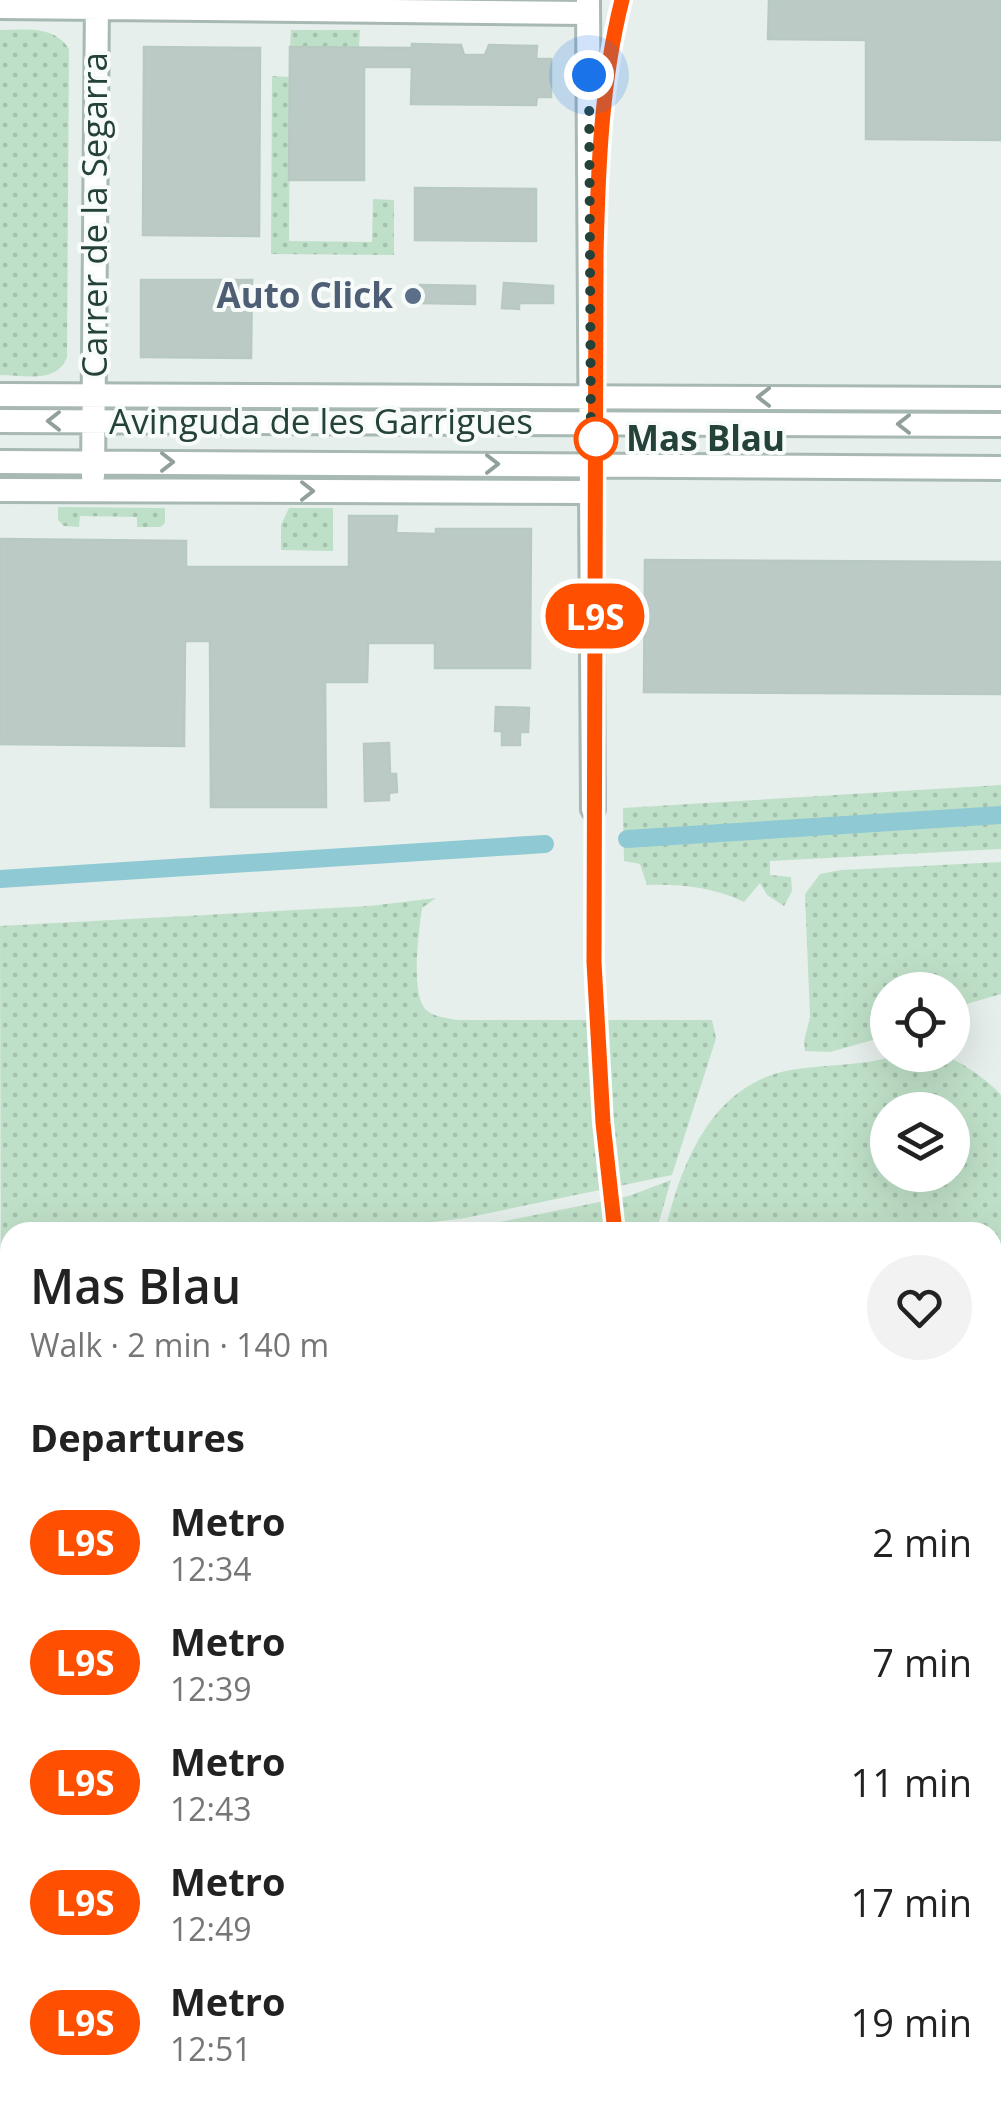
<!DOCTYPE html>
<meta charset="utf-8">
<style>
:root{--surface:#fff;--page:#f2f2f2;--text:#222;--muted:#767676}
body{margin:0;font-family:"Open Sans",sans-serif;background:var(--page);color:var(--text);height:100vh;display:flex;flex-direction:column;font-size:38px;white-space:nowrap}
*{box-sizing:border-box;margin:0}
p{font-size:32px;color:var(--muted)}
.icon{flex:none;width:55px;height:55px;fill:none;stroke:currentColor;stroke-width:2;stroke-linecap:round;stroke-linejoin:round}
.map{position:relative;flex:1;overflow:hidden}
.drawer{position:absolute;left:0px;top:1222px;width:1002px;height:882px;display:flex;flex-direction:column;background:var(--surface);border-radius:30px 30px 0 0;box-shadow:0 10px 40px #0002}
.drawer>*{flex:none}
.badge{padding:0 20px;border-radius:32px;font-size:35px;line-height:65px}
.fabs{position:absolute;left:870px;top:972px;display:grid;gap:20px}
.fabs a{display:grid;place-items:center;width:100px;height:100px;border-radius:50%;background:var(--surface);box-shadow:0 10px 40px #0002;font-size:50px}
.you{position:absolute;width:50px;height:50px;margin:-25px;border:8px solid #fff;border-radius:50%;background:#1a73e8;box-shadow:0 0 0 15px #1a73e833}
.map>.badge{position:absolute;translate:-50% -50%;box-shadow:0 0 0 5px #fff}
h2{padding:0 30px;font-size:38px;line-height:90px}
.round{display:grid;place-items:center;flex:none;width:105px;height:105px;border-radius:52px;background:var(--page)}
.summary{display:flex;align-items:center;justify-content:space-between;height:170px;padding:0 30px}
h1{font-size:48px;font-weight:600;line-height:75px}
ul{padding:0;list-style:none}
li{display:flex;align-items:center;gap:30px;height:120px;padding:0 30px}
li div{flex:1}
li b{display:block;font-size:38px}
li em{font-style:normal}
li .badge{min-width:110px;font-weight:700;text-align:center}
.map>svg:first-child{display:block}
.grass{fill:url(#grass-dots);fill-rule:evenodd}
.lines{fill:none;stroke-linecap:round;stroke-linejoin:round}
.canal{stroke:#8ec9d4;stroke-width:18}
.building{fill:#bbcac4;stroke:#b8c9c2;stroke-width:2.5}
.minor-casing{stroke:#a8b8b2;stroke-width:28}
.major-casing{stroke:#c2cac8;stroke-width:35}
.minor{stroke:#fff;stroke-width:22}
.major{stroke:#6aa596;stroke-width:30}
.oneway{stroke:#92a09c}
.line-casing{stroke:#fff;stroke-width:22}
.line{stroke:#fe5000;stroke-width:15}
.walk{stroke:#24423a;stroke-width:10;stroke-dasharray:0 18}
.service-dot{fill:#5c6f8a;stroke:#f7fbf9;stroke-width:4}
.stop-dot{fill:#fff;stroke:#fe5000;stroke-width:5}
.labels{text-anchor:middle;stroke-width:8;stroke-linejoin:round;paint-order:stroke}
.street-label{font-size:35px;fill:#24423a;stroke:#f7fbf9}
.service-label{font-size:35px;font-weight:bold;fill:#4e5e75;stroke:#f7fbf9;text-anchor:end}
.stop-label{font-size:35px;font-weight:bold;fill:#24423a;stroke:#f7fbf9;text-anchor:start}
</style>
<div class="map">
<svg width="1001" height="2103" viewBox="0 0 1001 2103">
<defs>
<pattern id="grass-dots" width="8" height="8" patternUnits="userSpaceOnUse" patternTransform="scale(2.5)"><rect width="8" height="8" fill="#bfe0c8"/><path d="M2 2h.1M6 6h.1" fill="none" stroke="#a4c1ad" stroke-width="1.8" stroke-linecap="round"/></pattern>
</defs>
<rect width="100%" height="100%" fill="#e6efeb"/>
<!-- grass -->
<path class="grass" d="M 0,30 C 25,30 54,25 69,49 L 67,357 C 57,384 25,375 0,375 Z
M 291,30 L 360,30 L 359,47 L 290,47 Z
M 272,76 L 290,77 L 289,241 L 372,242 L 373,199 L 394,200 L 394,255 L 271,254 Z
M 58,507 L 165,508 L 165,522 L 161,527 L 137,527 L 137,517 L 80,516 L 79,527 L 64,526 L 58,520 Z
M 289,508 L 333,508 L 333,551 L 281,550 L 281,525 Z
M 1001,785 L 1001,849 L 770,861 L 770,875 L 791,877 L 792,891 L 784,906 L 767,895 L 760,883 L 744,902 C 712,887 681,884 647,885 L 640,864 L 624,861 L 623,808 Z
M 1001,862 L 1001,994 L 953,1008 L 952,990 L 888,990 L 887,1036 L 830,1052 L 805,1051 L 804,1041 L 810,1017 L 805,894 L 820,874 L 841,870 Z
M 436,898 L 422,908 C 419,930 410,994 426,1010 C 434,1017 447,1018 457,1020 L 712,1020 L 716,1038 L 712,1051 L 672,1175 L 465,1218 L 355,1232 L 10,1232 L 10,1310 L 1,1305 L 0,926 L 370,906 Z
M 899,1055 C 912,1055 927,1053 941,1055 C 955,1057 991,1082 1001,1095 L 1001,1286 L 993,1293 L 992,1232 L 665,1232 C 681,1164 711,1084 791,1070 C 827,1064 864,1066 899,1055 ZM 888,1110 L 952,1110 L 952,1175 L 888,1175 Z
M 671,1180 L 656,1232 L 451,1232 L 629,1196 Z
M 1001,1348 L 1001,1525 L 992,1525 L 992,1355 Z"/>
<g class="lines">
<!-- canal -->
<path class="canal" d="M 627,839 L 1001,815
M 0,879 L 545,844"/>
</g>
<!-- building -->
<path class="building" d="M 769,0 L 1001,0 L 1001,140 L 866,139 L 866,40 L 768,39 Z
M 412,44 L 461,45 L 464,55 L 485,55 L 489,45 L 537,46 L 536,59 L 551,59 L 551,97 L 537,97 L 536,105 L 411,104 L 412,67 L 364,67 L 364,180 L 289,180 L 290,47 L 412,48 Z
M 144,47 L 260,48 L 259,236 L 143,235 Z
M 415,188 L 536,189 L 536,241 L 415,240 Z
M 141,280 L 252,280 L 251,358 L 141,357 Z
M 504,283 L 553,286 L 553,303 L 519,303 L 519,309 L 502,308 Z
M 420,285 L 475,286 L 475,304 L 420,303 Z
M 349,516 L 397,516 L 396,533 L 436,534 L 436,529 L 531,529 L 530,668 L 435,668 L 435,643 L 368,643 L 367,682 L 325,682 L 326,807 L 211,807 L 210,641 L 185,641 L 184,746 L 0,744 L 0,539 L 186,541 L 186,567 L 349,567 Z
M 645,560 L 1001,562 L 1001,694 L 644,692 Z
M 496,707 L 529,708 L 528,732 L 520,732 L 520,745 L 502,745 L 502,731 L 495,731 Z
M 389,743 L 390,774 L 396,774 L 397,792 L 389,793 L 389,800 L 365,801 L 364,744 Z"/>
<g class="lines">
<defs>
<path id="minor" d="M 588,0 L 593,809
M 0,7 L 588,13
M 0,395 L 1001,399
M 0,421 L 1001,425
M 0,462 L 1001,468
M 93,476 L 97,0
M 0,490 L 591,492
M 0,1604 L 10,1604
M 0,1702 L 10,1701"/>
<path id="major" d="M 992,1327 L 1001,1319
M 992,1537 L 1001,1537
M 184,2103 L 188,2095"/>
</defs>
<!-- minor casing -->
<use href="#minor" class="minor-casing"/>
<!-- major casing -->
<use href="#major" class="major-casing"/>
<!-- minor -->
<use href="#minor" class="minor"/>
<!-- major -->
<use href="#major" class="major"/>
</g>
<!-- one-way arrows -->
<defs><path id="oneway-chevron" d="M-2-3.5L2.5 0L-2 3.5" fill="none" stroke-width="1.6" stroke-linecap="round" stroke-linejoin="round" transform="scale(2.5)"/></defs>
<g class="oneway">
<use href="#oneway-chevron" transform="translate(764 397) rotate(-180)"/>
<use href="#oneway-chevron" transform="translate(54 421) rotate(-180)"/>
<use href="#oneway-chevron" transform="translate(904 424) rotate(-180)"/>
<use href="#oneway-chevron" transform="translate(167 462)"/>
<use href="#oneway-chevron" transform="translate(492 464)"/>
<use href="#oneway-chevron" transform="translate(307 491)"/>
</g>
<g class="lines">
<defs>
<path id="line" d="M 615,1232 L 603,1123 L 594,962 L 596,255 C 598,169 601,83 622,0"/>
</defs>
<!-- line casing -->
<use href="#line" class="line-casing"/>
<!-- line -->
<use href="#line" class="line"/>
<!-- walk -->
<path class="walk" d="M 589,75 L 591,444 L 596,439"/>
</g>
<!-- markers -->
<circle class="service-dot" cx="413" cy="296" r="10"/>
<circle class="stop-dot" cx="596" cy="439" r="20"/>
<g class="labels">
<!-- street labels -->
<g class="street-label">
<text transform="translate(95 215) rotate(-90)" y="12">Carrer de la Segarra</text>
<text x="321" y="434">Avinguda de les Garrigues</text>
</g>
<!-- service labels -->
<g class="service-label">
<text x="393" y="308">Auto Click</text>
</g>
<!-- stop labels -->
<g class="stop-label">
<text x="626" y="451">Mas Blau</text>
</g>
</g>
</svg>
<div class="fabs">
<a><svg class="icon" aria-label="locate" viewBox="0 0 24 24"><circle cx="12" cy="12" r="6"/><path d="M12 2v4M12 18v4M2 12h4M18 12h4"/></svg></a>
<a><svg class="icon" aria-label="layers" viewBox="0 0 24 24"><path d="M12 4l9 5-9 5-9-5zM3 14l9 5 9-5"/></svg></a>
</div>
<div class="you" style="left:589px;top:75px"></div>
<b class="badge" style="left:595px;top:616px;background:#fe5000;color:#fff">L9S</b>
<section class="drawer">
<div class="summary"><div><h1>Mas Blau</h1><p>Walk · 2 min · 140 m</p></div><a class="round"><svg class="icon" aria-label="heart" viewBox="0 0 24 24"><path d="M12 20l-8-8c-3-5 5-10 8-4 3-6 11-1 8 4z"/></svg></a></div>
<h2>Departures</h2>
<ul>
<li><span class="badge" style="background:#fe5000;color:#fff">L9S</span><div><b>Metro</b><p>12:34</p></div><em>2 min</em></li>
<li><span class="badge" style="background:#fe5000;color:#fff">L9S</span><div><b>Metro</b><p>12:39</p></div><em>7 min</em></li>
<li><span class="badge" style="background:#fe5000;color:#fff">L9S</span><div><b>Metro</b><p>12:43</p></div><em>11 min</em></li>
<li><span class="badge" style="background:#fe5000;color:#fff">L9S</span><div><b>Metro</b><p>12:49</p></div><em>17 min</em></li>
<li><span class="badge" style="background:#fe5000;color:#fff">L9S</span><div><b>Metro</b><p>12:51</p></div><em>19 min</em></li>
</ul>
</section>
</div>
